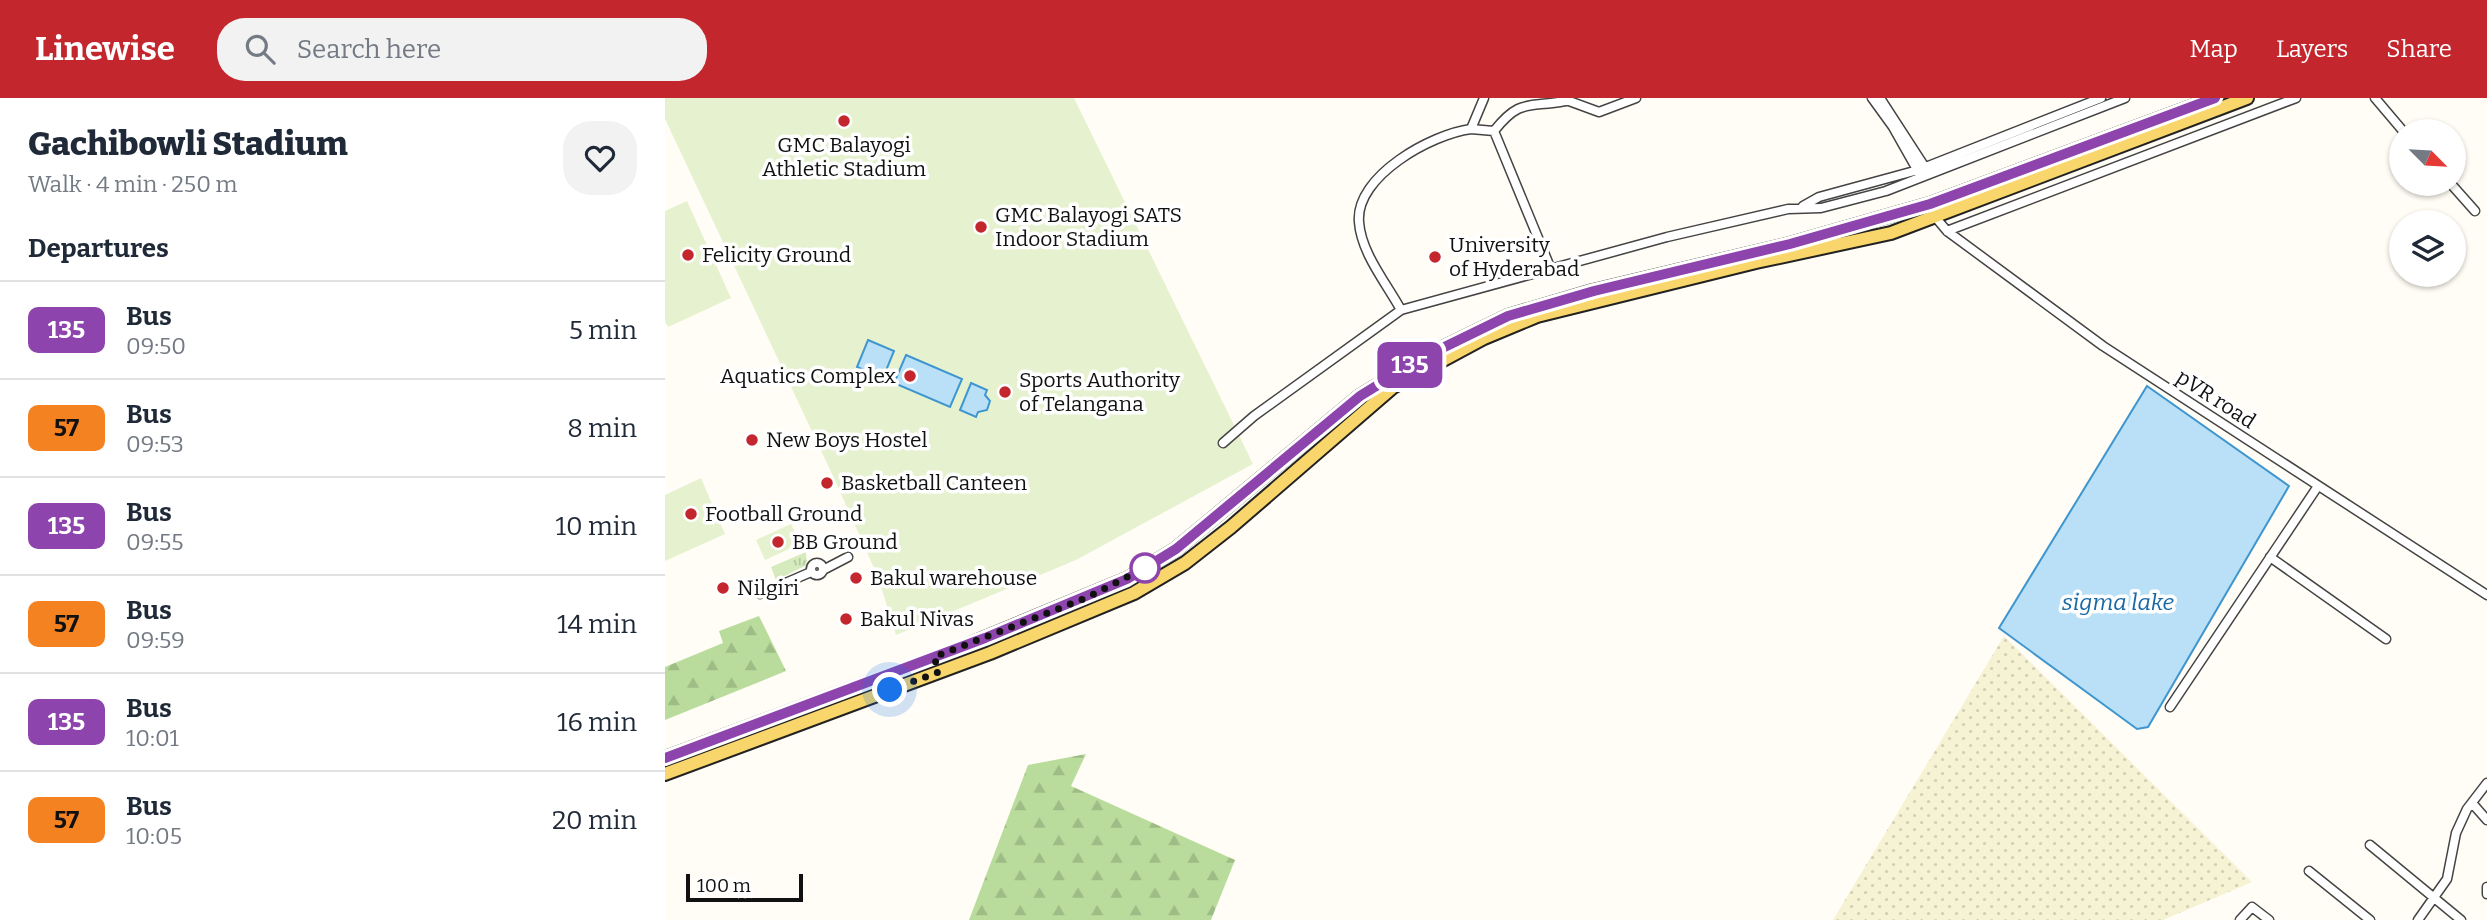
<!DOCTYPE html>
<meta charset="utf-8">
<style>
:root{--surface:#fff;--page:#f2f2f3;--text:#1f2937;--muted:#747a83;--line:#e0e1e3;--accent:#c4262e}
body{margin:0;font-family:Bitter,serif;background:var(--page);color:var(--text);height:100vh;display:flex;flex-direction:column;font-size:26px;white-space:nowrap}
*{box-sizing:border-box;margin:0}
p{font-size:23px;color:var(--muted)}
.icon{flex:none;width:38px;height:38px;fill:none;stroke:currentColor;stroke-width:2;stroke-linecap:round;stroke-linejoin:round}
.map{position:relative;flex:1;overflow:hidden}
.sheet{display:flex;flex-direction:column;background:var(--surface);width:665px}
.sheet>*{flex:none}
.badge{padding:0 14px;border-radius:10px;font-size:24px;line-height:46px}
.needle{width:46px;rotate:114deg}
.controls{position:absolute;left:1724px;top:21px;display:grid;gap:14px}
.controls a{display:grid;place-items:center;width:77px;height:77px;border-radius:50%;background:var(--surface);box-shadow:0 2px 5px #0004;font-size:35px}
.scale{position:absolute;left:21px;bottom:18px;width:117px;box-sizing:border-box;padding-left:7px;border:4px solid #111;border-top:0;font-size:19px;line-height:24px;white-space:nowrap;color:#111;-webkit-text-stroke:5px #fff;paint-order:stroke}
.you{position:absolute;width:35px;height:35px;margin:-18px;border:5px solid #fff;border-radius:50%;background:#1a73e8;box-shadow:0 0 0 10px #1a73e833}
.map>.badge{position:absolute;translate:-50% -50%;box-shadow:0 0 0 4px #fff}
h2{padding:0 28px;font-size:26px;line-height:63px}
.round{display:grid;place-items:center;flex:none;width:74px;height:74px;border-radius:28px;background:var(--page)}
.headline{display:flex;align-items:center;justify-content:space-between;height:119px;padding:0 28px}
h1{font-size:33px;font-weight:800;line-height:52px}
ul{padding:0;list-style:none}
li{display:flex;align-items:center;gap:21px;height:98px;padding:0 28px;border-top:2px solid var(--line)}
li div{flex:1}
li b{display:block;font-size:26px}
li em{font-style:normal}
li .badge{min-width:77px;font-weight:700;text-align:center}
header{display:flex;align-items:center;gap:42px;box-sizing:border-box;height:98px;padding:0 35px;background:var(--accent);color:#fff}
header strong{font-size:33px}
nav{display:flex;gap:38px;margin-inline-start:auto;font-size:24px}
.search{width:490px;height:63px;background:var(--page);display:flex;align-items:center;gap:18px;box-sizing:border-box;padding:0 24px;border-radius:28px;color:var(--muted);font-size:26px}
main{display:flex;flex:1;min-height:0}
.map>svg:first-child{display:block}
.farmland{fill:url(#farmland-dots)}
.grass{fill:url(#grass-tufts)}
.forest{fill:url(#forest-firs)}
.pitch{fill:#e6f2cf}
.water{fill:#b9e0f7;stroke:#3f96cf;stroke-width:2}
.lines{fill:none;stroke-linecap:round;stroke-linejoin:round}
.street-casing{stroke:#444;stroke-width:11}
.primary-casing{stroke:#222;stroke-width:16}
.street{stroke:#fff;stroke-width:8}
.primary{stroke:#f9d66b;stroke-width:12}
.line-casing{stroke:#fff;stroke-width:16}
.line{stroke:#8e44ad;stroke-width:10}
.walk{stroke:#111;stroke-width:7;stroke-dasharray:0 12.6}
.poi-dot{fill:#c4262e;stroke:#fff;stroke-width:2.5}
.stop-dot{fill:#fff;stroke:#8e44ad;stroke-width:3.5}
.labels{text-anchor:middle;stroke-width:7;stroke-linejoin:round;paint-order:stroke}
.poi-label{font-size:21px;fill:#111;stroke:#fff;text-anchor:start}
.street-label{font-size:21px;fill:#111;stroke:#fff}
.water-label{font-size:23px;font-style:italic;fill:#1768a6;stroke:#fff}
</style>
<header>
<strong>Linewise</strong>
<div class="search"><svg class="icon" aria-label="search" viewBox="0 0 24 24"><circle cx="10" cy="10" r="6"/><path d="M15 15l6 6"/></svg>Search here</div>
<nav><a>Map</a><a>Layers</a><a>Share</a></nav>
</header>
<main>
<section class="sheet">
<div class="headline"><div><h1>Gachibowli Stadium</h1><p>Walk · 4 min · 250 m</p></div><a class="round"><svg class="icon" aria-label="heart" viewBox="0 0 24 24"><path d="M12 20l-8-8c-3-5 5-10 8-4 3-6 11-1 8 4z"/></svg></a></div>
<h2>Departures</h2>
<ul>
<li><span class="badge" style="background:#8e44ad;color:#fff">135</span><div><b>Bus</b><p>09:50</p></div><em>5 min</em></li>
<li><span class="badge" style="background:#f58220;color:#111">57</span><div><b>Bus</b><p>09:53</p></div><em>8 min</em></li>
<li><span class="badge" style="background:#8e44ad;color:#fff">135</span><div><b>Bus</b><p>09:55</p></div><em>10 min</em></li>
<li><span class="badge" style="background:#f58220;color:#111">57</span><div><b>Bus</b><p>09:59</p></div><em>14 min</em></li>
<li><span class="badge" style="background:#8e44ad;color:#fff">135</span><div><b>Bus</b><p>10:01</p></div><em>16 min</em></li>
<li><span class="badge" style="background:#f58220;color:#111">57</span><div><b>Bus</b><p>10:05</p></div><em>20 min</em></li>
</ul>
</section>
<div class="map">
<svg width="1822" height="822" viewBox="0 0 1822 822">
<defs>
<pattern id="farmland-dots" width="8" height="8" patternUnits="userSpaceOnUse" patternTransform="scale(1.75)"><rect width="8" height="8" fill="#f6f3d4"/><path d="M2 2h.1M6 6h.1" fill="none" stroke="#d2cfb5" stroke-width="1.8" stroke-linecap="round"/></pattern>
<pattern id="grass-tufts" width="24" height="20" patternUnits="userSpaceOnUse" patternTransform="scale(1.75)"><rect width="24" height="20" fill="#d5ebbd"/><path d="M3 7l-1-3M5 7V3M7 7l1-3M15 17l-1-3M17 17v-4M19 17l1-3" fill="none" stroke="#b6c8a1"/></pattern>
<pattern id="forest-firs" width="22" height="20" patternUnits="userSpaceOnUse" patternTransform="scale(1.75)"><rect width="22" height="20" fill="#b9dc9c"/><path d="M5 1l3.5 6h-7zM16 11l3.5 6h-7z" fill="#9ebc85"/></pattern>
</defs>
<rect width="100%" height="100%" fill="#fffdf5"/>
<!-- farmland -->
<path class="farmland" d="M 1339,538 L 1587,784 L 1498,822 L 1168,822 Z"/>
<!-- grass -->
<path class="grass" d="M 141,454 L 142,467 L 111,482 L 106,469 Z"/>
<!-- forest -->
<path class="forest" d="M 94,518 L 121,573 L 0,622 L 0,569 L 58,545 L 54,533 Z
M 421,656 L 406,688 L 570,762 L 546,822 L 304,822 L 363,667 Z"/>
<!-- pitch -->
<path class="pitch" d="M 0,0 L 409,0 L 588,366 L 411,462 L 231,537 L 213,479 L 168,378 L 0,21 Z
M 22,103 L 66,200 L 3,229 L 0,223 L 0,113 Z
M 36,380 L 60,436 L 0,463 L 0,397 Z
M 126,426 L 135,446 L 100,462 L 91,442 Z"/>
<!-- water -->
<path class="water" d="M 203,242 L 229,253 L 218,280 L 192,269 Z
M 241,257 L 297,281 L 285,309 L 229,285 Z
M 306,285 L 322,292 L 320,297 L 325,303 L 322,312 L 313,314 L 311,319 L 295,312 Z
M 1482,288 L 1624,388 L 1483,629 L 1472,631 L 1334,530 Z"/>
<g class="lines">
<defs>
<path id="street" d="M 896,0 L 934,14 L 971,0
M 1207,0 L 1228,29 L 1254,75
M 1215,0 L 1263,74
M 1710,0 L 1738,33
M 806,31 L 829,33 C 855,0 863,10 900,3
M 829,33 L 885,169
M 1786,86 L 1810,113
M 1138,108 L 1154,99 L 1253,72 L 1436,0
M 1271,120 L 1282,133 L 1438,248 L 1822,497
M 1282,133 L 1631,0
M 736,212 C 722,186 696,155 694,124 C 690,78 767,36 806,31 L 819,0
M 558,345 L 589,318 L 736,212 L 1002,139 L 1123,111 L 1156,110 L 1221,93 L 1460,0
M 1605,459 L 1721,541
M146 471a6 6 0 1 1 12 0a6 6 0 1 1-12 0Z
M 158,472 L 183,459
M 95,496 L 146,474
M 1505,609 L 1653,388
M 1807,705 L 1822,722
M 1705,747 L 1796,822
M 1644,773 L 1705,822
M 1822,789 L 1822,796
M 1575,822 L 1587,809 L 1604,822
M 1753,822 L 1782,781 L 1791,735 L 1802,711 L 1822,685"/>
<path id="primary" d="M 0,660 L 298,549 L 462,481 L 511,451 L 695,298 L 755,261 L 843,218 L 928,193 L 1125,146 L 1265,106 L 1550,0
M 0,676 L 325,555 L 469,495 L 520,465 L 566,429 L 728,289 L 819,240 L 872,218 L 1091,164 L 1226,135 L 1582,0"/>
</defs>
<!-- street casing -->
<use href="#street" class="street-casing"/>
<!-- primary casing -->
<use href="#primary" class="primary-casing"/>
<!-- street -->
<use href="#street" class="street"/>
<!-- primary -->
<use href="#primary" class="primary"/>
</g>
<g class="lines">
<defs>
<path id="line" d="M 0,660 L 320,540 L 462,481 L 511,451 L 695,298 L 755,261 L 843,218 L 929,193 L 1125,146 L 1265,106 L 1550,0"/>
</defs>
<!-- line casing -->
<use href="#line" class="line-casing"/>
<!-- line -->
<use href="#line" class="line"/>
<!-- walk -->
<path class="walk" d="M 225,592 L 274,574 L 269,559 L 421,500 L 480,470"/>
</g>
<!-- markers -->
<g class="poi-dot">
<circle cx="179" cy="23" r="7"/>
<circle cx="316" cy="129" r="7"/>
<circle cx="23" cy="157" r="7"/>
<circle cx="770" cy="159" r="7"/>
<circle cx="245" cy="278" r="7"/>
<circle cx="340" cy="294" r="7"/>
<circle cx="87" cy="342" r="7"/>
<circle cx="162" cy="385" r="7"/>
<circle cx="26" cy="416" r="7"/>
<circle cx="113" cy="444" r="7"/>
<circle cx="191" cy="480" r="7"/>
<circle cx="58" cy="490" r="7"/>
<circle cx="181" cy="521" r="7"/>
</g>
<circle class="stop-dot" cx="480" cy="470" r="14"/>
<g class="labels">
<!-- poi labels -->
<g class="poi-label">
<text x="179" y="54" text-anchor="middle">GMC Balayogi<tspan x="179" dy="24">Athletic Stadium</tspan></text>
<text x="330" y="124">GMC Balayogi SATS<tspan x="330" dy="24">Indoor Stadium</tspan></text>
<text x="784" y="154">University<tspan x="784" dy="24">of Hyderabad</tspan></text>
<text x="37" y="164">Felicity Ground</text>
<text x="231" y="285" text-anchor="end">Aquatics Complex</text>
<text x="354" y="289">Sports Authority<tspan x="354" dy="24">of Telangana</tspan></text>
<text x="101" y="349">New Boys Hostel</text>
<text x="176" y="392">Basketball Canteen</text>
<text x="40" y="423">Football Ground</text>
<text x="127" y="451">BB Ground</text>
<text x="205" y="487">Bakul warehouse</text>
<text x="72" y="497">Nilgiri</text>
<text x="195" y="528">Bakul Nivas</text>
</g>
<!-- street labels -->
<g class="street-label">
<text transform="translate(1551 301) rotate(33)" y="7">pVR road</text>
</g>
<!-- water labels -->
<g class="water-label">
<text x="1453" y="512">sigma lake</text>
</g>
</g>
</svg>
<div class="controls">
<a><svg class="needle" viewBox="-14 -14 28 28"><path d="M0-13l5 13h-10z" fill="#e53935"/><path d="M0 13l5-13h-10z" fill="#747a83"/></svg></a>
<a><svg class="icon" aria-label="layers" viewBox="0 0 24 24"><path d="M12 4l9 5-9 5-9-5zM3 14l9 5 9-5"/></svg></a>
</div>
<div class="scale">100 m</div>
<div class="you" style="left:225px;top:592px"></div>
<b class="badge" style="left:745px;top:267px;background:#8e44ad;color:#fff">135</b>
</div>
</main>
